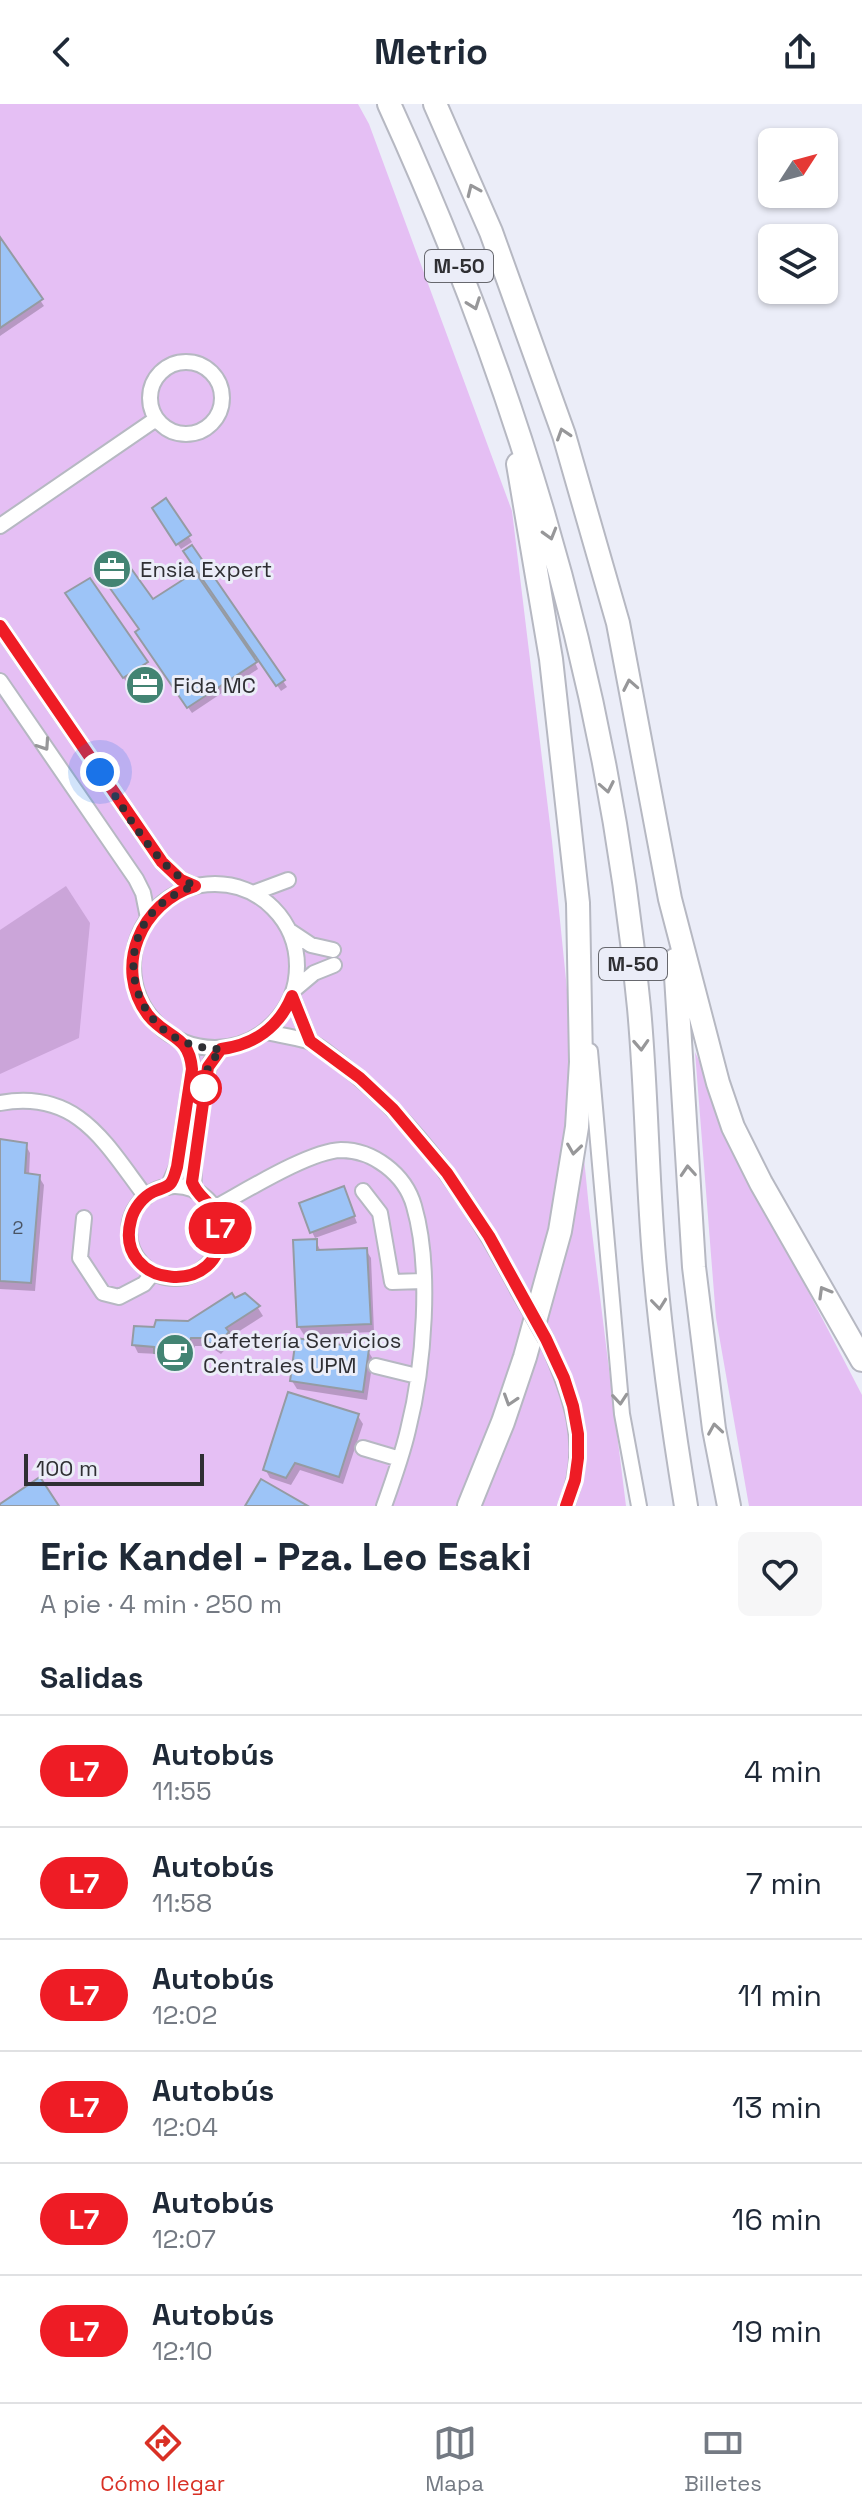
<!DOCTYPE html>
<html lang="es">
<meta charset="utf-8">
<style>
:root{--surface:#fff;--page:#f6f6f7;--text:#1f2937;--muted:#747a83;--line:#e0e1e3;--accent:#d93025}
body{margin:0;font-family:"Space Grotesk",sans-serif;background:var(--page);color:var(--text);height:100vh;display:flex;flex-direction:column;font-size:30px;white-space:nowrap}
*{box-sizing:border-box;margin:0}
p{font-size:26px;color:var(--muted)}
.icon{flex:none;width:44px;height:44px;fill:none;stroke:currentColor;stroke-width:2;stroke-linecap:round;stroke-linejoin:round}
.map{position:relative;height:1402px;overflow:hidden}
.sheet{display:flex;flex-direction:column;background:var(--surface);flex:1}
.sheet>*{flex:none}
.badge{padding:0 16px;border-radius:26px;font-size:28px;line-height:52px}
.needle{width:52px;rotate:54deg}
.buttons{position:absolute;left:758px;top:24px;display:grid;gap:16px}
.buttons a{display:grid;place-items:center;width:80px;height:80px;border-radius:12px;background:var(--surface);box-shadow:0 2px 6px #0004;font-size:40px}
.scale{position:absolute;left:24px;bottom:20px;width:180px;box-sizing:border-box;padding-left:8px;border:4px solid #2f2f33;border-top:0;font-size:22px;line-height:28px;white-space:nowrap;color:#2f2f33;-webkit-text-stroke:6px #ebedf8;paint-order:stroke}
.you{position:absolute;width:40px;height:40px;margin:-20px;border:6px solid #fff;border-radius:50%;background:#1a73e8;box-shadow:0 0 0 12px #1a73e833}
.map>.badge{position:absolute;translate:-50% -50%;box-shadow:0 0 0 4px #fff}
h2{padding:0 40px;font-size:30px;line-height:72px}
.round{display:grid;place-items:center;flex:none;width:84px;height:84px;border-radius:12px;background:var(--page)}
.head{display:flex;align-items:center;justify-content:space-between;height:136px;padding:0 40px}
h1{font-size:38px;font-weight:800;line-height:60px}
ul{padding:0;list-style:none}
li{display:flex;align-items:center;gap:24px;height:112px;padding:0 40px;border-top:2px solid var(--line)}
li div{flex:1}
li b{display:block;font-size:30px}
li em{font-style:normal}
li .badge{min-width:88px;font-weight:700;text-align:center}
header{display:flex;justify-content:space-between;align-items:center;height:104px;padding:0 40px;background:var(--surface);font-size:36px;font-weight:800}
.dock{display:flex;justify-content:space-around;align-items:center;height:112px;border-top:2px solid var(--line);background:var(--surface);font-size:22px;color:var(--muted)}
.dock a{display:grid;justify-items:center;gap:4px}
.dock .active{color:var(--accent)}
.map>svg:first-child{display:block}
.green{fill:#e5bff4}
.forest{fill:#cba5d9}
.shadow{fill:#0003}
.building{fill:#9dc4f7;stroke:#959ba3;stroke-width:2}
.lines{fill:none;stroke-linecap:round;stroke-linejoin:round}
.minor-casing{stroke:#b6b8c2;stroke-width:18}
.highway-casing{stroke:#b6b8c2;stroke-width:26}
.minor{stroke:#fff;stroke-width:14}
.highway{stroke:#fff;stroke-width:22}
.minor-bridge-casing{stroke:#b6b8c2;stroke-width:18;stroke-linecap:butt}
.minor-bridge{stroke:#fff;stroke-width:14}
.oneway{stroke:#979799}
.line-casing{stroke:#fff;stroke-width:18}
.line{stroke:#ee1c25;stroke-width:12}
.walk{stroke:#2f2f33;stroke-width:8;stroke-dasharray:0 14.4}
.stop-dot{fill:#fff;stroke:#ee1c25;stroke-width:4}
.labels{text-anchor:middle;stroke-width:6;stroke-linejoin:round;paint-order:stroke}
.number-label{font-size:18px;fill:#4a5464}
.shield{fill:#ebedf8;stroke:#67686e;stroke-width:2}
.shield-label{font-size:20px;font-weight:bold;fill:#2f2f33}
.poi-label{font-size:22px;fill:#2f2f33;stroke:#ebedf8;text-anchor:start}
</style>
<header><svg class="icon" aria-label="back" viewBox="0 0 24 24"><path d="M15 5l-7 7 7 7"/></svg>Metrio<svg class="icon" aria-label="share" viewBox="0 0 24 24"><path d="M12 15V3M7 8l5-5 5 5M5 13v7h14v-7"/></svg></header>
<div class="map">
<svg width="862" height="1402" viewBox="0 0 862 1402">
<rect width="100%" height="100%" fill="#ebedf8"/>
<!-- green -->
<path class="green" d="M 0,0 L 358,0 L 369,20 L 512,407 L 552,737 L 589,1104 L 626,1402 L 0,1402 Z
M 695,948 L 796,1164 L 862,1291 L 862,1402 L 749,1402 L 716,1214 Z"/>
<!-- forest -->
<path class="forest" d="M 66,782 L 90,819 L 79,934 L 0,970 L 0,826 Z"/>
<!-- shadow -->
<path class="shadow" d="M 0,136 L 44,202 L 0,232 Z
M 166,397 L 192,438 L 181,445 L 154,405 Z
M 189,454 L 283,577 L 287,583 L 281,587 Z
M 89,477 L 149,565 L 127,579 L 71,496 Z
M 153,498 L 255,559 L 258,565 L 192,609 L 141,535 L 141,526 Z
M 0,1037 L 25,1040 L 30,1049 L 29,1072 L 39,1073 L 44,1081 L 35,1187 L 0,1185 Z
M 346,1090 L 357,1119 L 315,1134 L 312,1128 Z
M 316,1137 L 321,1148 L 366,1146 L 371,1154 L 374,1228 L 304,1231 L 299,1223 Z
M 245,1191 L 258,1204 L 263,1212 L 230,1233 L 232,1238 L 221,1250 L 209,1242 L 195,1242 L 187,1263 L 161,1257 L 158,1250 L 138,1249 L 134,1241 L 155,1225 L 189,1219 Z
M 368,1247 L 373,1255 L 367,1296 L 297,1285 L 292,1277 Z
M 358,1312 L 363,1320 L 343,1380 L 300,1366 L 291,1381 L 270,1374 L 265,1365 Z"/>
<!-- building -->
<path class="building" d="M 0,133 L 43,195 L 0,224 Z
M 166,394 L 191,431 L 176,441 L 152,404 Z
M 192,441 L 285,576 L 276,582 L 183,447 Z
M 130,463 L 153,495 L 195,468 L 257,558 L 187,604 L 135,528 L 139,525 L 107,480 Z
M 90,474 L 148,558 L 123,574 L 65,489 Z
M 0,1035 L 27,1039 L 25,1069 L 40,1071 L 31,1179 L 0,1177 Z
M 344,1082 L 355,1112 L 310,1129 L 299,1099 Z
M 317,1135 L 317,1146 L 367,1144 L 371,1220 L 297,1223 L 293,1136 Z
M 232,1189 L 235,1194 L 245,1189 L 260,1202 L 226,1224 L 229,1228 L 215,1243 L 203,1234 L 191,1234 L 183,1255 L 154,1249 L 154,1243 L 132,1241 L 134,1222 L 154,1223 L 156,1216 L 188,1217 Z
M 296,1234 L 369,1245 L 363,1288 L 290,1277 Z
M 288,1288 L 359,1310 L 339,1373 L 295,1359 L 286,1374 L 263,1366 Z
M 40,1373 L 59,1402 L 0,1402 L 0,1400 Z
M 261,1375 L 308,1402 L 245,1402 Z"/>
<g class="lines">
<defs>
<path id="minor" d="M150 294a36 36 0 1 1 72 0a36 36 0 1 1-72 0Z
M 0,422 L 156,315
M 0,522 L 162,758 L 181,776 L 195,782
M 0,577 L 136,775 L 143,789 L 148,814
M133 862a82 82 0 1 1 164 0a82 82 0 1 1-164 0Z
M 253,789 L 288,776
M 290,827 L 311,841 L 333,846
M 295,885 L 314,869 L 334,861
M 292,892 L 310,937
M 266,928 C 280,931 295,933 308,937 C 320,941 332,953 343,961 C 420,1021 473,1100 518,1186
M 590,947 L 622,1310 L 639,1402
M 0,999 C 78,985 105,1039 146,1093
M129 1128a46 46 0 1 1 92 0a46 46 0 1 1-92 0Z
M 168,1083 L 177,1063 L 192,965 L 191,952 L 184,939
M 195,1087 C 190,1070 202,979 210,960 C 212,954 217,950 221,945
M 363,1087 L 380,1109 L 392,1178 L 423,1177
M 214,1104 C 244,1088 309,1047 341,1046 C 373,1046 405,1070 414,1102 C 432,1164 424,1263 408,1326 C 402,1352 393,1377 384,1402
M 84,1114 L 80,1154 L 103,1189 L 119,1193 L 144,1180 L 153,1169
M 546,1235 C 571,1290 591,1343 566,1402
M 376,1262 L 417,1272
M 363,1344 L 400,1355"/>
<path id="highway" d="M 389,0 C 520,286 610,590 639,904 C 647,991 647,1078 655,1165 C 662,1244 673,1323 686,1402
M 435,0 L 491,128 L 564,331 L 618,519 L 670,795 L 718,979 L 733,1023 L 761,1079 L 862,1256
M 675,856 L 694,1163 L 714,1325 L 729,1402
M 469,1402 L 503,1318 L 525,1253 L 560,1127 L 577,1023 L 581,958 L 578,799 L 551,555 L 518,360"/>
</defs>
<!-- minor casing -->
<use href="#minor" class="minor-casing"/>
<!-- highway casing -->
<use href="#highway" class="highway-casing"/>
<!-- minor -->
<use href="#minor" class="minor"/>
<!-- highway -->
<use href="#highway" class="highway"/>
<defs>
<path id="minor-bridge" d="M 518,1186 L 546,1235"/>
</defs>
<!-- minor-bridge casing -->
<use href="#minor-bridge" class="minor-bridge-casing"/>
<!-- minor-bridge -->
<use href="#minor-bridge" class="minor-bridge"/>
</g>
<!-- one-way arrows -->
<defs><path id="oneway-chevron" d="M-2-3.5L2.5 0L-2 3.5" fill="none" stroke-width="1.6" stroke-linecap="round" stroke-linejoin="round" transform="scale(2)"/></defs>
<g class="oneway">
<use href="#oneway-chevron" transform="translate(473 86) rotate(-114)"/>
<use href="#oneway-chevron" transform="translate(474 200) rotate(70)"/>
<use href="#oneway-chevron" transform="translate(563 330) rotate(-108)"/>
<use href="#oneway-chevron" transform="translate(550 430) rotate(74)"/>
<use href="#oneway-chevron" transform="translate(630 581) rotate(-101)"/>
<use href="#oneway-chevron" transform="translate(44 641) rotate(56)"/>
<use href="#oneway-chevron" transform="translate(607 683) rotate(79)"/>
<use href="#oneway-chevron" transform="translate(641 941) rotate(87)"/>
<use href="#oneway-chevron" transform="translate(574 1045) rotate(98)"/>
<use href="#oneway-chevron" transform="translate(688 1067) rotate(-94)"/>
<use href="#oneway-chevron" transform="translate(824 1188) rotate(-120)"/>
<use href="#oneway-chevron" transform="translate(659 1200) rotate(84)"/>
<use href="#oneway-chevron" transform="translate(620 1295) rotate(85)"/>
<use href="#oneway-chevron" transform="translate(510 1296) rotate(108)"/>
<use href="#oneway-chevron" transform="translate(715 1325) rotate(-99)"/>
</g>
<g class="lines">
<defs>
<path id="line" d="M 0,522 L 162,758 L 181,776 L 195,782 C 142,798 112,863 148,911 C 167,935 189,930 192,965 L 177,1063 C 175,1069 174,1076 170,1080 C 166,1084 159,1085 153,1088 C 143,1093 134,1104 131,1116 C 112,1186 228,1195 220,1123 C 218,1100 198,1096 192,1078 L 208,963 L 221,945 C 254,941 279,923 292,892 L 310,937 L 360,974 L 393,1005 L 447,1069 L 489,1132 L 546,1235 L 564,1274 L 573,1302 L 578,1330 L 578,1354 L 575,1376 L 566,1402"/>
</defs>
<!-- line casing -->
<use href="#line" class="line-casing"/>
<!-- line -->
<use href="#line" class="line"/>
<!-- walk -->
<path class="walk" d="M 100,668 C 124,704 156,765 195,782 C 99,811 121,945 221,945 L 208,963 L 204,984"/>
</g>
<!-- icons -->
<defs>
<symbol id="office-disc" viewBox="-11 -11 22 22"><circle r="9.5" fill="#438473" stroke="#ebedf8"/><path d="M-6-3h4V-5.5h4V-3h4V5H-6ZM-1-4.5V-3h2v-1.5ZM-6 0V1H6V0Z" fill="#fff"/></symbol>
<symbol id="cafe-disc" viewBox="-11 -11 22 22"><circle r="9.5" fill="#438473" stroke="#ebedf8"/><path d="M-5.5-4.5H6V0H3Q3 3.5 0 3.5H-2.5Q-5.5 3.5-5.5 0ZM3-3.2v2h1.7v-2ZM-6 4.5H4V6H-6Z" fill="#fff"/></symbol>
</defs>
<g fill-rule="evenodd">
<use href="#office-disc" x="90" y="443" width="44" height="44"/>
<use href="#office-disc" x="123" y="559" width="44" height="44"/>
<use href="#cafe-disc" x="153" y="1227" width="44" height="44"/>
</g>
<!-- markers -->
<circle class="stop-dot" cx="204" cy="984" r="16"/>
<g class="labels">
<!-- number labels -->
<g class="number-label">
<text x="18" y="1130">2</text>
</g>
<!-- shield labels -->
<g class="shield">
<rect x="425" y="146" width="68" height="32" rx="6"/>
<rect x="599" y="844" width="68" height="32" rx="6"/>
</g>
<g class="shield-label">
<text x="459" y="169">M-50</text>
<text x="633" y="867">M-50</text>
</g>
<!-- poi labels -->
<g class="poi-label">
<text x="140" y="473">Ensia Expert</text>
<text x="173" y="589">Fida MC</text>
<text x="203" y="1244">Cafetería Servicios<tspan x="203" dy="25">Centrales UPM</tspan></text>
</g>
</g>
</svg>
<div class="buttons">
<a><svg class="needle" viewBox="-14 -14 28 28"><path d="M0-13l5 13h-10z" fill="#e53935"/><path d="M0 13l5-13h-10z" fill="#747a83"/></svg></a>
<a><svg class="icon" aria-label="layers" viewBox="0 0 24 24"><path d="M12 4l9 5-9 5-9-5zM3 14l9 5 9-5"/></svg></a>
</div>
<div class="scale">100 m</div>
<div class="you" style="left:100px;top:668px"></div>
<b class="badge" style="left:220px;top:1124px;background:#ee1c25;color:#fff">L7</b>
</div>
<section class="sheet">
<div class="head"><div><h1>Eric Kandel - Pza. Leo Esaki</h1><p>A pie · 4 min · 250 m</p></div><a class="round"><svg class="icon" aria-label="heart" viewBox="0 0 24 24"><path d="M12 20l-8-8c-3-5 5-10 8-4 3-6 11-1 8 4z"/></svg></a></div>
<h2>Salidas</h2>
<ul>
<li><span class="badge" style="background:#ee1c25;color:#fff">L7</span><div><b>Autobús</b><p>11:55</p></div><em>4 min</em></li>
<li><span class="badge" style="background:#ee1c25;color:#fff">L7</span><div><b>Autobús</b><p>11:58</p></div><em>7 min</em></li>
<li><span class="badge" style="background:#ee1c25;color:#fff">L7</span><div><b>Autobús</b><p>12:02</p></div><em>11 min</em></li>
<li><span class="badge" style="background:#ee1c25;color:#fff">L7</span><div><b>Autobús</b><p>12:04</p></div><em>13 min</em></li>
<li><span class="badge" style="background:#ee1c25;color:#fff">L7</span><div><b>Autobús</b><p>12:07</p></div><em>16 min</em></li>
<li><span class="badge" style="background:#ee1c25;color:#fff">L7</span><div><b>Autobús</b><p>12:10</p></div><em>19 min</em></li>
</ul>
</section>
<nav class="dock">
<a class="active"><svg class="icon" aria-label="directions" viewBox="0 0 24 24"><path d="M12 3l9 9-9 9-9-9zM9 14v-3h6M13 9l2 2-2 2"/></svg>Cómo llegar</a>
<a><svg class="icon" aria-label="map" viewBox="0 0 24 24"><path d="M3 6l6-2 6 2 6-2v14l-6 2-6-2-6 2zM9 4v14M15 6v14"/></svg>Mapa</a>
<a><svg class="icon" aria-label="tickets" viewBox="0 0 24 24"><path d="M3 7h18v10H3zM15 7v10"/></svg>Billetes</a>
</nav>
